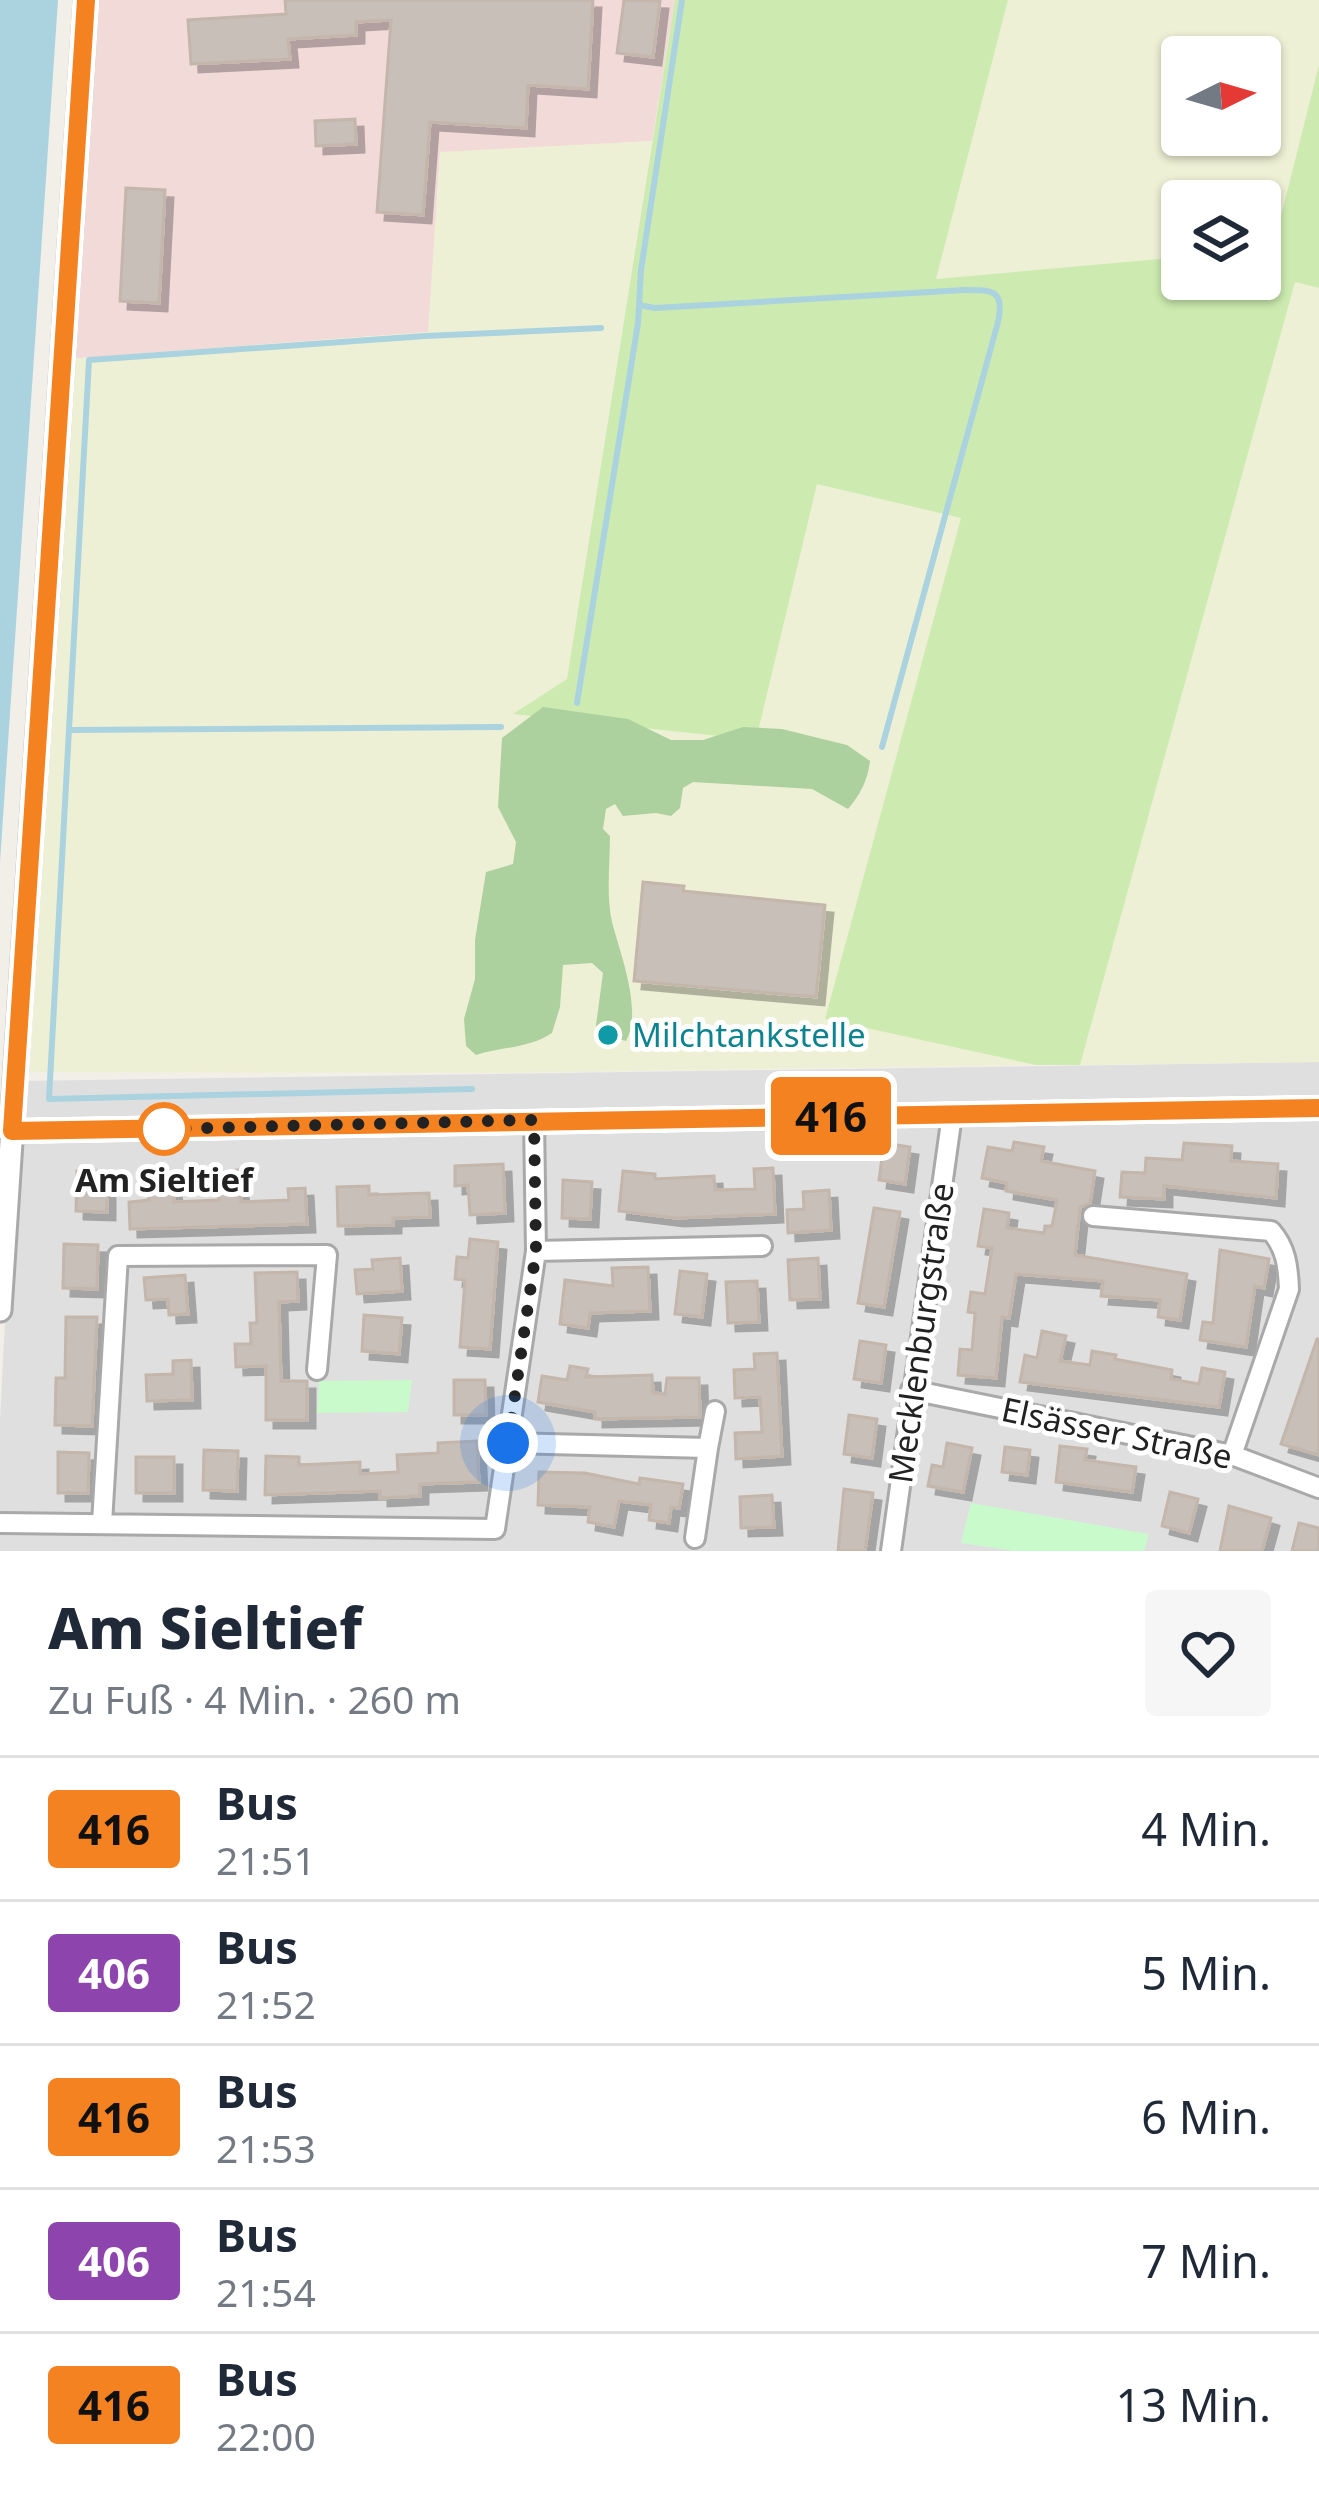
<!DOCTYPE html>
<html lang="de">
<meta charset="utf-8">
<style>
:root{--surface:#fff;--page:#f6f6f7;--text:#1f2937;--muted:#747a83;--line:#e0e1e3}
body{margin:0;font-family:"Noto Sans",sans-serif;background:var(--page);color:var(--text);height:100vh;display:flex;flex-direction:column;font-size:45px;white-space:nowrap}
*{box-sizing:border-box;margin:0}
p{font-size:39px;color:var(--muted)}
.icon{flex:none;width:66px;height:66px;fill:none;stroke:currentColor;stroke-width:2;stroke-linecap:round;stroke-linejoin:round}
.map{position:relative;height:1551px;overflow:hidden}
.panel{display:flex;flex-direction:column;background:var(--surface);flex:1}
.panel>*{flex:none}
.badge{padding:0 24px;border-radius:9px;font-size:42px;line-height:78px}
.needle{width:78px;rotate:85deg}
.buttons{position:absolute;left:1161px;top:36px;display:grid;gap:24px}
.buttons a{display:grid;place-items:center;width:120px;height:120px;border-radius:12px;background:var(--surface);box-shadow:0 3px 9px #0004;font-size:60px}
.you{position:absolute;width:60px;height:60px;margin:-30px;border:9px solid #fff;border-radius:50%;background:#1a73e8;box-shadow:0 0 0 18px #1a73e833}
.map>.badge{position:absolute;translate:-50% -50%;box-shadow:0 0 0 6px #fff}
.round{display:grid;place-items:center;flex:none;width:126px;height:126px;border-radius:12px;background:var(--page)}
.summary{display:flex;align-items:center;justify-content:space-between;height:204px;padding:0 48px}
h1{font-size:57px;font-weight:800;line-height:90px}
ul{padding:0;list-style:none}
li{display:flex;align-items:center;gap:36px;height:144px;padding:0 48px;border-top:3px solid var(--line)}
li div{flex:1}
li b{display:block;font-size:45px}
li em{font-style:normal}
li .badge{min-width:132px;font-weight:700;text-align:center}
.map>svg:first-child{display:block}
.residential{fill:#e0dfdf}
.commercial{fill:#f2dad9}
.farmland{fill:#eef0d5;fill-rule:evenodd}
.grass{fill:#cdebb0}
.forest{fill:#add19e}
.park{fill:#c8facc}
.water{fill:#aad3df}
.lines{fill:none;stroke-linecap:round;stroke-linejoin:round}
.stream{stroke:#aad3df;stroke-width:6}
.building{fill:#c7bfb8;stroke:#c4b6ab;stroke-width:3;filter:url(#shadow)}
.minor-casing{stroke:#a9a9a9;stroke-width:24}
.tertiary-casing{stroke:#a9a9a9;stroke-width:27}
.minor{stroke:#fff;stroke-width:18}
.tertiary{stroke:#fff;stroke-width:21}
.line-casing{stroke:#fff;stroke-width:27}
.line{stroke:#f58220;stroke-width:18}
.walk{stroke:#222;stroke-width:12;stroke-dasharray:0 21.6}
.culture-dot{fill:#0f9aa8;stroke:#fff;stroke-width:4.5}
.stop-dot{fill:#fff;stroke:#f58220;stroke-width:6}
.labels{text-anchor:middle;stroke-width:10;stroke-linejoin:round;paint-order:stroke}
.culture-label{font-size:33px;fill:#0d838f;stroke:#fff;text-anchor:start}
.stop-label{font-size:33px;font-weight:bold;fill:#222;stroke:#fff}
.street-label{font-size:33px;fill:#222;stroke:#fff}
</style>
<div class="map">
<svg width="1319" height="1551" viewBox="0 0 1319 1551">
<defs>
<filter id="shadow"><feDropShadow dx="8" dy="8" stdDeviation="0" flood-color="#0004"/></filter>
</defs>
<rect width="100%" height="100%" fill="#f2efe9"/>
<!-- residential -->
<path class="residential" d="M 1319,1062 L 1319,1551 L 0,1551 L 0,1421 L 17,1081 Z"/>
<!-- commercial -->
<path class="commercial" d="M 95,0 L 675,0 L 652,141 L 440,153 L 429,332 L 67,359 Z"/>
<!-- farmland -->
<path class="farmland" d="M 1008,0 L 1319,0 L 1319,65 L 1273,249 L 1260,250 L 1260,201 L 1182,201 L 1182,257 L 935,279 ZM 1182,57 L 1260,57 L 1260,135 L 1182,135 Z
M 652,141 L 567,679 L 515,713 L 755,739 L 817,484 L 961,518 L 826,1018 L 1036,1065 L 485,1073 L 17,1072 L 67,359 L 428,332 L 440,152 Z
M 1295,282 L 1319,288 L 1319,1062 L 1080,1065 Z"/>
<!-- grass -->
<path class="grass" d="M 675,0 L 1008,0 L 936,279 L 1182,257 L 1182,279 L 1260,279 L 1260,250 L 1273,248 L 1319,65 L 1319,288 L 1295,282 L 1080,1065 L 1036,1065 L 825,1019 L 961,518 L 817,484 L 756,740 L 513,714 L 567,679 Z"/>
<!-- forest -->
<path class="forest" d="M 543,707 L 628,719 L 671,740 L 703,740 L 743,727 L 782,729 L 847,745 L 870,761 C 868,780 860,795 848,809 L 812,789 L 693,782 L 683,788 L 680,808 L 671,816 L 656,813 L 623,816 L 615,804 L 606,809 L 603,829 L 610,836 C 610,863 606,895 612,922 C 620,953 643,1011 626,1041 L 599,1034 L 596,1025 L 603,973 L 592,963 L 563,965 L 560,1007 L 552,1033 C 530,1048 501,1047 476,1055 L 466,1046 L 464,1019 L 475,979 L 475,940 L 486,872 L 513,864 L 516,842 L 498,807 L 502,738 Z"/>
<!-- park -->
<path class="park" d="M 412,1380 L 408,1412 L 317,1413 L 319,1381 Z
M 971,1503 L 1149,1534 L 1144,1551 L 1015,1551 L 961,1543 Z"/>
<!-- water -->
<path class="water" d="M 0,0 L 58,0 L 0,862 Z"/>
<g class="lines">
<!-- stream -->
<path class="stream" d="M 639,305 L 655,308 L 964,290 C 992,290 1005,289 998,322 L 882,747
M 577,703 L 638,323 L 641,270 L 682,0
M 69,730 L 501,727
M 472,1089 L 49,1099 L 89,360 L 425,336 L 601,328"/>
</g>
<!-- building -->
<path class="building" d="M 285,0 L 593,0 L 588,89 L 528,85 L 526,128 L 430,122 L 423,215 L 377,212 L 391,20 L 356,22 L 356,35 L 288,39 L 290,59 L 191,64 L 188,20 L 286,14 Z
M 624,0 L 660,1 L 653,57 L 617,53 Z
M 355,119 L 356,144 L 316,146 L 315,121 Z
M 126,188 L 165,190 L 159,303 L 120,301 Z
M 643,882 L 684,886 L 683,891 L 825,905 L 816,997 L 634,981 Z
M 1014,1142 L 1044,1147 L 1041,1161 L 1095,1171 L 1090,1203 L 1080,1207 L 1075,1255 L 1187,1274 L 1180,1320 L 1158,1317 L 1160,1300 L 1101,1296 L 1103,1281 L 1016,1274 L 1009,1318 L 1002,1317 L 996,1378 L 958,1375 L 960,1349 L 972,1350 L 975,1313 L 968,1312 L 971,1292 L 985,1294 L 992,1248 L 978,1246 L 984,1209 L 1009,1213 L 1007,1228 L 1044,1233 L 1045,1226 L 1052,1226 L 1057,1200 L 1006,1191 L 1007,1183 L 982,1178 L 988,1147 L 1012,1151 Z
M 884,1143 L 910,1147 L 905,1184 L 879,1180 Z
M 1184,1143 L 1232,1146 L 1231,1161 L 1278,1164 L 1276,1198 L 1164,1186 L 1164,1199 L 1120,1197 L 1122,1172 L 1145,1173 L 1146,1158 L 1182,1160 Z
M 503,1164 L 505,1213 L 470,1215 L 468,1185 L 455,1186 L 455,1166 Z
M 773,1168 L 775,1214 L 676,1218 L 619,1211 L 623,1171 L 655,1174 L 655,1179 L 714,1176 L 715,1190 L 755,1189 L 754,1169 Z
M 239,1170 L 241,1202 L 289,1200 L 288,1189 L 305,1188 L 307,1224 L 130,1229 L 129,1202 L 149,1200 L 148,1181 L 173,1180 L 174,1202 L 219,1200 L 218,1172 Z
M 77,1171 L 107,1171 L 107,1212 L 76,1211 Z
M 563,1180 L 592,1182 L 590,1219 L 562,1218 Z
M 369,1186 L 369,1195 L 429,1193 L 430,1217 L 393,1218 L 393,1225 L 338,1226 L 337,1187 Z
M 829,1190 L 831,1230 L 788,1233 L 787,1210 L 804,1209 L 803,1192 Z
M 874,1208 L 900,1212 L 884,1307 L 858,1303 Z
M 470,1239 L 498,1242 L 490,1349 L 460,1347 L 465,1280 L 455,1279 L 457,1257 L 468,1258 Z
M 64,1244 L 98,1245 L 97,1289 L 63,1288 Z
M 1220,1250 L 1269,1259 L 1264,1288 L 1255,1286 L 1246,1347 L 1200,1340 L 1203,1322 L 1213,1323 Z
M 400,1258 L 402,1291 L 357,1294 L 355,1270 L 373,1269 L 372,1260 Z
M 818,1258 L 820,1299 L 790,1300 L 788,1260 Z
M 648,1267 L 650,1311 L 590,1313 L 588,1328 L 560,1324 L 565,1280 L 613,1286 L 612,1268 Z
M 680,1271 L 707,1274 L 702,1317 L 675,1314 Z
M 297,1272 L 298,1301 L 279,1302 L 281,1381 L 307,1381 L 307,1420 L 266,1420 L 266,1366 L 236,1367 L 235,1344 L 251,1344 L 250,1323 L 257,1323 L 255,1273 Z
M 185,1275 L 188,1314 L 169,1315 L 168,1299 L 146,1300 L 144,1278 Z
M 757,1281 L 759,1322 L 728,1323 L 726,1282 Z
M 364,1315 L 402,1318 L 399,1354 L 362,1351 Z
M 66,1317 L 97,1317 L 92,1426 L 55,1425 L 56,1378 L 65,1378 Z
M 1042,1331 L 1066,1336 L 1060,1361 L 1090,1365 L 1092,1351 L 1116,1355 L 1115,1359 L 1172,1370 L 1171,1379 L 1199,1384 L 1202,1368 L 1225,1372 L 1219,1407 L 1020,1382 L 1025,1355 L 1037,1358 Z
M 1317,1339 L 1319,1339 L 1319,1455 L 1281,1444 Z
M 860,1341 L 886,1345 L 881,1383 L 854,1379 Z
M 777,1353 L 782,1456 L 736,1459 L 735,1433 L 762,1432 L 760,1397 L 735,1398 L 734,1370 L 755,1369 L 754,1354 Z
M 191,1360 L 192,1400 L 147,1401 L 146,1375 L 173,1374 L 173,1361 Z
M 570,1366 L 588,1369 L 586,1377 L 652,1375 L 653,1393 L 665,1394 L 667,1378 L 699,1378 L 700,1417 L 595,1419 L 595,1412 L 538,1402 L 542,1376 L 567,1380 Z
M 454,1380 L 485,1380 L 486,1415 L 454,1415 Z
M 849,1415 L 877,1419 L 872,1458 L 844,1454 Z
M 477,1441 L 479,1482 L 420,1484 L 420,1496 L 380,1498 L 380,1491 L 265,1495 L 266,1456 L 299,1457 L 299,1465 L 360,1462 L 360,1474 L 398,1472 L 397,1455 L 438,1453 L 438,1443 Z
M 947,1443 L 972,1448 L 963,1492 L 928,1486 L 932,1465 L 943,1467 Z
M 1060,1446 L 1087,1449 L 1085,1460 L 1136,1467 L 1132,1492 L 1056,1482 Z
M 1005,1447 L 1030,1450 L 1027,1475 L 1002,1472 Z
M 204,1450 L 238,1451 L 237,1491 L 203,1490 Z
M 58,1452 L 89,1453 L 88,1493 L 58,1493 Z
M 136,1457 L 174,1457 L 174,1493 L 136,1493 Z
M 539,1472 L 585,1473 L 639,1484 L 640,1478 L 683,1484 L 679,1508 L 671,1507 L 669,1523 L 649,1520 L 651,1505 L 619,1501 L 614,1527 L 588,1522 L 590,1507 L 538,1505 Z
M 844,1489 L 873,1493 L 865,1551 L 838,1551 Z
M 1170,1492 L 1198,1499 L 1189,1533 L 1162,1526 Z
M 772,1495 L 774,1527 L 741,1528 L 740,1497 Z
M 1229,1506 L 1271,1518 L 1262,1551 L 1220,1551 Z
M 1299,1523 L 1319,1528 L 1319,1551 L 1292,1551 Z"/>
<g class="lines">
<defs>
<path id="minor" d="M 1093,1216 L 1271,1231 C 1286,1248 1288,1266 1289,1289 L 1232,1455
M 536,1251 L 762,1246
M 911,1390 L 1232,1455 L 1319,1488
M 508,1443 L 708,1448 L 695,1538
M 708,1448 L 715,1411
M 0,1523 L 495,1529 L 536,1251 L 534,1120
M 102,1523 L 118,1256 L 327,1255 L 317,1370
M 891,1551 L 952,1115"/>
<path id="tertiary" d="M 12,1131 L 1319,1108
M 0,1310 L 86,0"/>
</defs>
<!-- minor casing -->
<use href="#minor" class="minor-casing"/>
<!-- tertiary casing -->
<use href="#tertiary" class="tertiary-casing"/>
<!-- minor -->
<use href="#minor" class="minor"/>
<!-- tertiary -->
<use href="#tertiary" class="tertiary"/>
</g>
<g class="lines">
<defs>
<path id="line" d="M 86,0 L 12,1131 L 1319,1108"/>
</defs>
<!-- line casing -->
<use href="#line" class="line-casing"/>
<!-- line -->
<use href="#line" class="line"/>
<!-- walk -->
<path class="walk" d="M 164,1129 L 534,1120 L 536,1251 L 508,1443"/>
</g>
<!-- markers -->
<circle class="culture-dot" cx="608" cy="1035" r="12"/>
<circle class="stop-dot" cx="164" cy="1129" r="24"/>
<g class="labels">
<!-- culture labels -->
<g class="culture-label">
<text x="632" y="1047">Milchtankstelle</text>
</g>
<!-- stop labels -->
<g class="stop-label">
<text x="164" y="1192">Am Sieltief</text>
</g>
<!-- street labels -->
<g class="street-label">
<text transform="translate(921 1333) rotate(-82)" y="12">Mecklenburgstraße</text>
<text transform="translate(1117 1433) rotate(12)" y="12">Elsässer Straße</text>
</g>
</g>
</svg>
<div class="buttons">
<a><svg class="needle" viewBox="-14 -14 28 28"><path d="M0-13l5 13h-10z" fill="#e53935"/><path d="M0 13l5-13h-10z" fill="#747a83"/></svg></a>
<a><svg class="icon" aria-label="layers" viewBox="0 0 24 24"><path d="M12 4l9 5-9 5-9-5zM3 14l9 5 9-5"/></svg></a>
</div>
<div class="you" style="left:508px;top:1443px"></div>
<b class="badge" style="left:831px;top:1116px;background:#f58220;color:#111">416</b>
</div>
<section class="panel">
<div class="summary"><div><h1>Am Sieltief</h1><p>Zu Fuß · 4 Min. · 260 m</p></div><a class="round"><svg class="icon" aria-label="heart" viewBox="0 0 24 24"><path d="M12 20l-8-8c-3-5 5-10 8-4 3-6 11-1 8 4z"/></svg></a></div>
<ul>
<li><span class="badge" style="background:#f58220;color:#111">416</span><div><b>Bus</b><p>21:51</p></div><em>4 Min.</em></li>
<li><span class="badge" style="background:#8e44ad;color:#fff">406</span><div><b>Bus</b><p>21:52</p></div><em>5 Min.</em></li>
<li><span class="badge" style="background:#f58220;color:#111">416</span><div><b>Bus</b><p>21:53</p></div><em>6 Min.</em></li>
<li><span class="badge" style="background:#8e44ad;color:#fff">406</span><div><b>Bus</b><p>21:54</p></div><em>7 Min.</em></li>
<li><span class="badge" style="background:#f58220;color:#111">416</span><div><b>Bus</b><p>22:00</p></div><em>13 Min.</em></li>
</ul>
</section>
